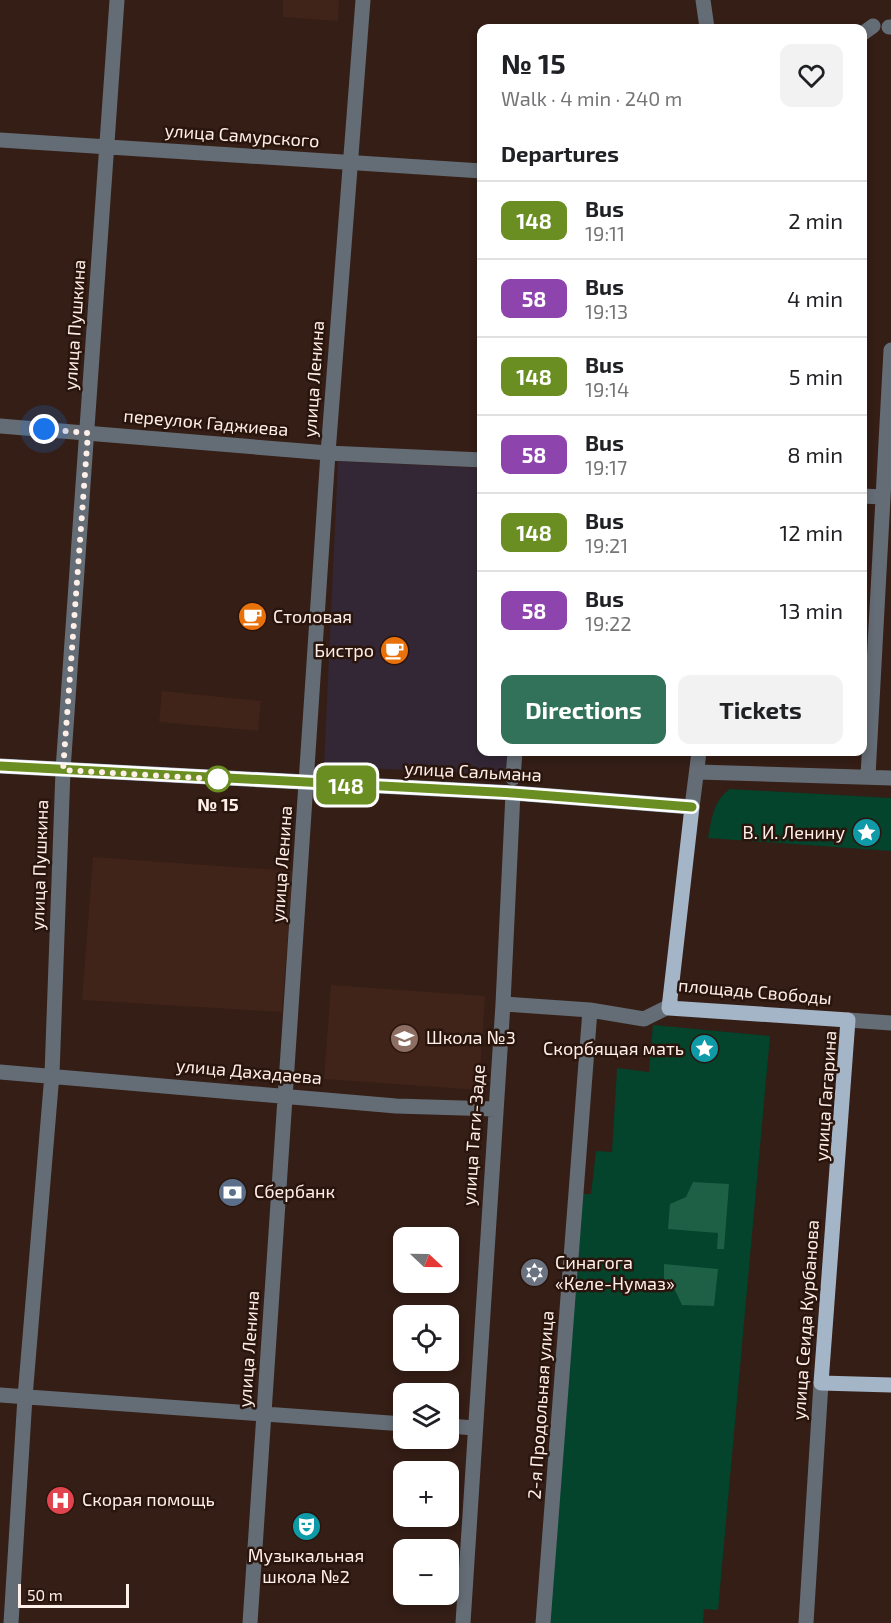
<!DOCTYPE html>
<meta charset="utf-8">
<style>
:root{--surface:#fff;--page:#f2f2f2;--text:#202124;--muted:#757577;--line:#e0e0e0;--accent:#32725a}
body{margin:0;font-family:"Exo 2",sans-serif;background:var(--page);color:var(--text);height:100vh;display:flex;flex-direction:column;font-size:22px;white-space:nowrap}
*{box-sizing:border-box;margin:0}
p{font-size:20px;color:var(--muted)}
.icon{flex:none;width:33px;height:33px;fill:none;stroke:currentColor;stroke-width:2;stroke-linecap:round;stroke-linejoin:round}
.map{position:relative;flex:1;overflow:hidden}
.drawer{position:absolute;left:477px;top:24px;width:390px;height:732px;display:flex;flex-direction:column;background:var(--surface);border-radius:12px;box-shadow:0 3px 9px #0003}
.drawer>*{flex:none}
.badge{padding:0 12px;border-radius:9px;font-size:21px;line-height:39px}
.needle{width:39px;rotate:112deg}
.fabs{position:absolute;left:393px;top:1227px;display:grid;gap:12px}
.fabs a{display:grid;place-items:center;width:66px;height:66px;border-radius:12px;background:var(--surface);box-shadow:0 3px 9px #0003;font-size:30px}
.scale{position:absolute;left:18px;bottom:15px;width:111px;box-sizing:border-box;padding-left:6px;border:3px solid #ffefe9;border-top:0;font-size:16px;line-height:21px;white-space:nowrap;color:#ffefe9;-webkit-text-stroke:4px #2a150d;paint-order:stroke}
.you{position:absolute;width:30px;height:30px;margin:-15px;border:4px solid #fff;border-radius:50%;background:#1a73e8;box-shadow:0 0 0 9px #1a73e833}
.map>.badge{position:absolute;translate:-50% -50%;box-shadow:0 0 0 3px #fff}
h2{padding:0 24px;font-size:22px;line-height:54px}
.round{display:grid;place-items:center;flex:none;width:63px;height:63px;border-radius:12px;background:var(--page)}
.overview{display:flex;align-items:center;justify-content:space-between;height:102px;padding:0 24px}
h1{font-size:28px;font-weight:700;line-height:45px}
.action{display:flex;gap:12px;margin-top:auto;padding:12px 24px}
.action a{flex:1;height:69px;border-radius:12px;background:var(--accent);color:#fff;font-size:24px;font-weight:700;line-height:69px;text-align:center}
.action a+a{background:var(--page);color:var(--text)}
ul{padding:0;list-style:none}
li{display:flex;align-items:center;gap:18px;height:78px;padding:0 24px;border-top:2px solid var(--line)}
li div{flex:1}
li b{display:block;font-size:22px}
li em{font-style:normal}
li .badge{min-width:66px;font-weight:700;text-align:center}
.map>svg:first-child{display:block}
.commercial{fill:#332735}
.built{fill:#402319}
.green{fill:#04432c}
.forest{fill:#1d6045}
.lines{fill:none;stroke-linecap:round;stroke-linejoin:round}
.minor{stroke:#646c75;stroke-width:15}
.major{stroke:#a4b5c7;stroke-width:15}
.line-casing{stroke:#fff;stroke-width:14}
.line{stroke:#6b8e23;stroke-width:9}
.walk{stroke:#ffefe9;stroke-width:6;stroke-dasharray:0 10.8}
.stop-dot{fill:#fff;stroke:#6b8e23;stroke-width:3}
.labels{text-anchor:middle;stroke-width:5;stroke-linejoin:round;paint-order:stroke}
.street-label{font-size:18px;fill:#ffefe9;stroke:#2a150d}
.poi-label{font-size:18px;fill:#ffefe9;stroke:#2a150d;text-anchor:start}
.stop-label{font-size:18px;font-weight:bold;fill:#ffefe9;stroke:#2a150d}
</style>
<div class="map">
<svg width="891" height="1623" viewBox="0 0 891 1623">
<rect width="100%" height="100%" fill="#341e16"/>
<!-- commercial -->
<path class="commercial" d="M 338,461 L 481,468 L 482,752 L 511,752 L 509,775 L 324,766 Z"/>
<!-- built -->
<path class="built" d="M 283,0 L 339,0 L 338,21 L 283,17 Z
M 162,691 L 261,701 L 258,731 L 159,722 Z
M 93,857 L 293,871 L 282,1012 L 82,1000 Z
M 331,985 L 485,996 L 479,1090 L 324,1079 Z"/>
<!-- green -->
<path class="green" d="M 730,789 L 891,798 L 891,851 L 708,838 C 712,818 713,801 730,789 Z
M 653,1025 L 770,1036 L 718,1610 L 704,1609 L 703,1623 L 545,1623 L 579,1194 L 591,1194 L 596,1151 L 612,1152 L 617,1068 L 649,1072 Z"/>
<!-- forest -->
<path class="forest" d="M 693,1182 L 729,1184 L 724,1249 L 717,1249 L 718,1233 L 668,1229 L 670,1204 L 686,1197 Z
M 664,1264 L 718,1269 L 714,1306 L 682,1305 L 673,1286 L 664,1283 Z"/>
<g class="lines">
<!-- minor -->
<path class="minor" d="M 703,0 L 707,28
M 889,27 L 891,27
M 862,34 L 873,26
M 0,140 L 482,171
M 0,426 L 328,453 L 482,460
M 862,496 L 883,497
M 698,772 L 891,778
M 868,776 L 891,350
M 513,778 L 515,752
M 692,807 L 699,752
M 503,1004 L 590,1010 L 644,1019 L 672,1005
M 848,1020 L 891,1023
M 0,1072 L 396,1106 L 495,1109
M 0,1395 L 404,1424
M 448,1426 L 475,1428
M 11,1623 L 25,1397 L 52,1074 L 63,770 L 117,0
M 250,1623 L 328,453 L 363,0
M 463,1623 L 503,1004 L 513,793
M 543,1623 L 590,1010
M 806,1623 L 821,1383"/>
<!-- major -->
<path class="major" d="M 0,766 L 513,793 L 692,807
M 692,807 L 669,1008 L 848,1020 L 821,1383 L 891,1385"/>
</g>
<g class="lines">
<defs>
<path id="line" d="M 0,766 L 513,793 L 692,807"/>
</defs>
<!-- line casing -->
<use href="#line" class="line-casing"/>
<!-- line -->
<use href="#line" class="line"/>
<!-- walk -->
<path class="walk" d="M 44,429 L 88,433 L 63,770 L 218,779"/>
</g>
<!-- icons -->
<defs>
<symbol id="cafe-disc" viewBox="-11 -11 22 22"><circle r="9.5" fill="#e8710a" stroke="#2a150d"/><path d="M-5.5-4.5H6V0H3Q3 3.5 0 3.5H-2.5Q-5.5 3.5-5.5 0ZM3-3.2v2h1.7v-2ZM-6 4.5H4V6H-6Z" fill="#fff"/></symbol>
<symbol id="sight-disc" viewBox="-11 -11 22 22"><circle r="9.5" fill="#0f9aa8" stroke="#2a150d"/><path d="M0-6L1.8-2.2L6-1.7L2.9 1.2L3.7 5.4L0 3.3L-3.7 5.4L-2.9 1.2L-6-1.7L-1.8-2.2Z" fill="#fff"/></symbol>
<symbol id="school-disc" viewBox="-11 -11 22 22"><circle r="9.5" fill="#8d6e63" stroke="#2a150d"/><path d="M0-5L7-2L0 1L-7-2ZM-4 1L0 2.5L4 1V4Q0 6-4 4Z" fill="#fff"/></symbol>
<symbol id="bank-disc" viewBox="-11 -11 22 22"><circle r="9.5" fill="#5c6f8a" stroke="#2a150d"/><path d="M-6-4H6V4H-6ZM0-2.3a2.3 2.3 0 1 0 0 4.6a2.3 2.3 0 1 0 0-4.6Z" fill="#fff"/></symbol>
<symbol id="synagogue-disc" viewBox="-11 -11 22 22"><circle r="9.5" fill="#6b7280" stroke="#2a150d"/><path d="M0-6.5L5.6 3.2H-5.6ZM0 6.5L5.6-3.2H-5.6Z" fill="#fff"/></symbol>
<symbol id="hospital-disc" viewBox="-11 -11 22 22"><circle r="9.5" fill="#e0444e" stroke="#2a150d"/><path d="M-5-5h3v3.5h4V-5h3V5h-3V1.5h-4V5h-3Z" fill="#fff"/></symbol>
<symbol id="theatre-disc" viewBox="-11 -11 22 22"><circle r="9.5" fill="#0f9aa8" stroke="#2a150d"/><path d="M-5-5.5Q0-4 5-5.5V0Q5 5 0 6Q-5 5-5 0ZM-3.3-2.5H-1v1.5H-3.3ZM1-2.5H3.3v1.5H1ZM-2.8 1Q0 5.5 2.8 1Z" fill="#fff"/></symbol>
</defs>
<g fill-rule="evenodd">
<use href="#cafe-disc" x="236" y="600" width="33" height="33"/>
<use href="#cafe-disc" x="378" y="634" width="33" height="33"/>
<use href="#sight-disc" x="850" y="816" width="33" height="33"/>
<use href="#school-disc" x="388" y="1022" width="33" height="33"/>
<use href="#sight-disc" x="688" y="1032" width="33" height="33"/>
<use href="#bank-disc" x="216" y="1176" width="33" height="33"/>
<use href="#synagogue-disc" x="518" y="1256" width="33" height="33"/>
<use href="#hospital-disc" x="44" y="1484" width="33" height="33"/>
<use href="#theatre-disc" x="290" y="1510" width="33" height="33"/>
</g>
<!-- markers -->
<circle class="stop-dot" cx="218" cy="779" r="12"/>
<g class="labels">
<!-- street labels -->
<g class="street-label">
<text transform="translate(242 136) rotate(4)" y="6">улица Самурского</text>
<text transform="translate(75 325) rotate(-86)" y="6">улица Пушкина</text>
<text transform="translate(314 379) rotate(-86)" y="6">улица Ленина</text>
<text transform="translate(206 423) rotate(5)" y="6">переулок Гаджиева</text>
<text transform="translate(473 772) rotate(3)" y="6">улица Сальмана</text>
<text transform="translate(282 864) rotate(-86)" y="6">улица Ленина</text>
<text transform="translate(40 865) rotate(-88)" y="6">улица Пушкина</text>
<text transform="translate(755 992) rotate(5)" y="6">площадь Свободы</text>
<text transform="translate(249 1072) rotate(5)" y="6">улица Дахадаева</text>
<text transform="translate(826 1096) rotate(-86)" y="6">улица Гагарина</text>
<text transform="translate(474 1135) rotate(-86)" y="6">улица Таги-Заде</text>
<text transform="translate(806 1320) rotate(-86)" y="6">улица Сеида Курбанова</text>
<text transform="translate(249 1349) rotate(-86)" y="6">улица Ленина</text>
<text transform="translate(541 1405) rotate(-86)" y="6">2-я Продольная улица</text>
</g>
<!-- poi labels -->
<g class="poi-label">
<text x="273" y="623">Столовая</text>
<text x="374" y="657" text-anchor="end">Бистро</text>
<text x="845" y="839" text-anchor="end">В. И. Ленину</text>
<text x="426" y="1044">Школа №3</text>
<text x="684" y="1055" text-anchor="end">Скорбящая мать</text>
<text x="254" y="1198">Сбербанк</text>
<text x="555" y="1269">Синагога<tspan x="555" dy="21">«Келе-Нумаз»</tspan></text>
<text x="82" y="1506">Скорая помощь</text>
<text x="306" y="1562" text-anchor="middle">Музыкальная<tspan x="306" dy="21">школа №2</tspan></text>
</g>
<!-- stop labels -->
<g class="stop-label">
<text x="218" y="811">№ 15</text>
</g>
</g>
</svg>
<div class="fabs">
<a><svg class="needle" viewBox="-14 -14 28 28"><path d="M0-13l5 13h-10z" fill="#e53935"/><path d="M0 13l5-13h-10z" fill="#757577"/></svg></a>
<a><svg class="icon" aria-label="locate" viewBox="0 0 24 24"><circle cx="12" cy="12" r="6"/><path d="M12 2v4M12 18v4M2 12h4M18 12h4"/></svg></a>
<a><svg class="icon" aria-label="layers" viewBox="0 0 24 24"><path d="M12 4l9 5-9 5-9-5zM3 14l9 5 9-5"/></svg></a>
<a>+</a>
<a>−</a>
</div>
<div class="scale">50 m</div>
<div class="you" style="left:44px;top:429px"></div>
<b class="badge" style="left:346px;top:785px;background:#6b8e23;color:#fff">148</b>
<section class="drawer">
<div class="overview"><div><h1>№ 15</h1><p>Walk · 4 min · 240 m</p></div><a class="round"><svg class="icon" aria-label="heart" viewBox="0 0 24 24"><path d="M12 20l-8-8c-3-5 5-10 8-4 3-6 11-1 8 4z"/></svg></a></div>
<h2>Departures</h2>
<ul>
<li><span class="badge" style="background:#6b8e23;color:#fff">148</span><div><b>Bus</b><p>19:11</p></div><em>2 min</em></li>
<li><span class="badge" style="background:#8e44ad;color:#fff">58</span><div><b>Bus</b><p>19:13</p></div><em>4 min</em></li>
<li><span class="badge" style="background:#6b8e23;color:#fff">148</span><div><b>Bus</b><p>19:14</p></div><em>5 min</em></li>
<li><span class="badge" style="background:#8e44ad;color:#fff">58</span><div><b>Bus</b><p>19:17</p></div><em>8 min</em></li>
<li><span class="badge" style="background:#6b8e23;color:#fff">148</span><div><b>Bus</b><p>19:21</p></div><em>12 min</em></li>
<li><span class="badge" style="background:#8e44ad;color:#fff">58</span><div><b>Bus</b><p>19:22</p></div><em>13 min</em></li>
</ul>
<div class="action"><a>Directions</a><a>Tickets</a></div>
</section>
</div>
